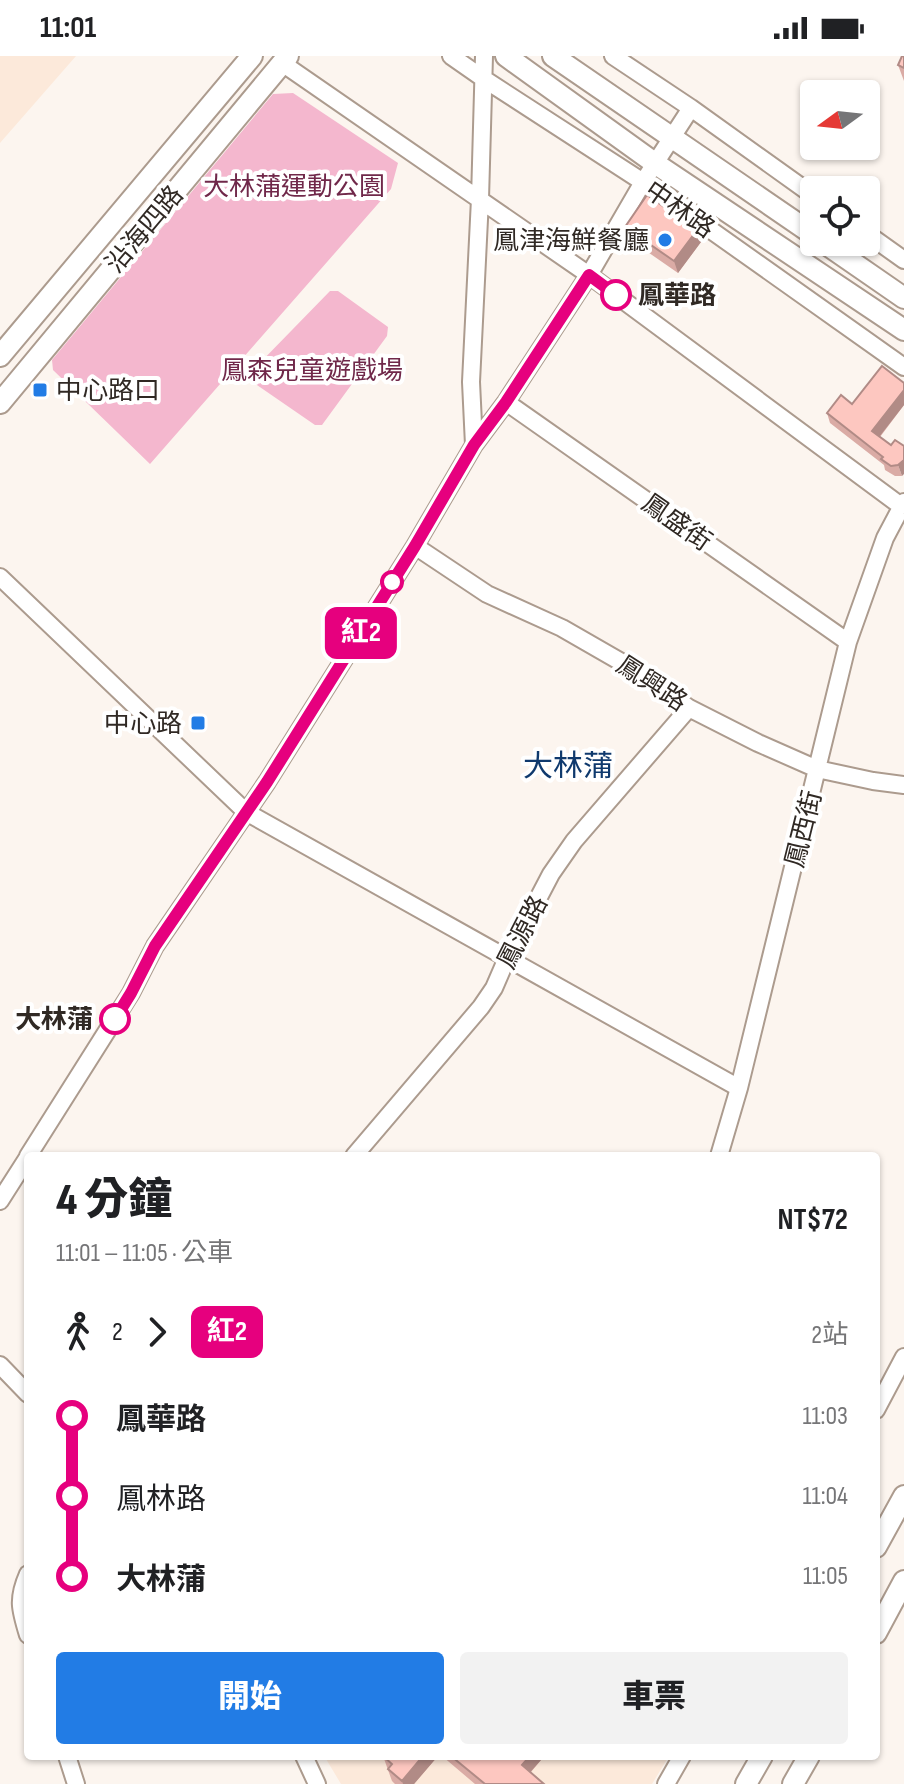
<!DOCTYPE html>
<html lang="zh-TW">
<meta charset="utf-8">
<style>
:root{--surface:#fff;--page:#f2f2f2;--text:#202124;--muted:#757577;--accent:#227ce5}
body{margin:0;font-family:"Sofia Sans Condensed","Noto Sans TC",sans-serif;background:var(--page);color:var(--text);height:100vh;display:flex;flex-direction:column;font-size:30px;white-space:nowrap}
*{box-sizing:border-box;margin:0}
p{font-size:26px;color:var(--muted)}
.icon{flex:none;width:44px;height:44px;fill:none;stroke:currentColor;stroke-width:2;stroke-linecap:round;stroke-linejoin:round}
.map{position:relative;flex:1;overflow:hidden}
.drawer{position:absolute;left:24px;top:1096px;width:856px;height:608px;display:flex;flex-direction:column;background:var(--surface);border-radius:8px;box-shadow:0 2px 6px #0004}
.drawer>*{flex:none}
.badge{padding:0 16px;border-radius:12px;font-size:28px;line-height:52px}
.needle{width:52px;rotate:255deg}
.buttons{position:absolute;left:800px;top:24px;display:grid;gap:16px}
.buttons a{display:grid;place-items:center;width:80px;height:80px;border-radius:8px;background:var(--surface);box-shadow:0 2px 6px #0004;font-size:40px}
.map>.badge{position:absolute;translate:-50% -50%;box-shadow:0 0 0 4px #fff}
.legs{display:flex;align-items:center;gap:12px;height:88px;padding:0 32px;font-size:26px}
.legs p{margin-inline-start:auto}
.head{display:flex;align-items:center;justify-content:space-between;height:136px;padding:0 32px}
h1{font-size:44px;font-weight:800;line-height:60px}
.primary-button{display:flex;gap:16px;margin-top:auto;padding:16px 32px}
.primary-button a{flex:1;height:92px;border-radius:8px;background:var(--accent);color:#fff;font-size:32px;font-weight:800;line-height:92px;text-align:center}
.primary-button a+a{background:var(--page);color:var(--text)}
ul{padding:0 32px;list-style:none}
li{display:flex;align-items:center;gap:28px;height:80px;font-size:30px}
li i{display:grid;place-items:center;width:12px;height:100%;margin:0 10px;background:currentColor}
li i::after{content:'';width:20px;height:20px;margin:-10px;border:6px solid;border-radius:50%;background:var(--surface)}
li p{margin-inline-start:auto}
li:first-child i{background:linear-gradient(#0000 50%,currentColor 0)}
li:last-child i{background:linear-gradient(currentColor 50%,#0000 0)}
.status{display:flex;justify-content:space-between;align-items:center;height:56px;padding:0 40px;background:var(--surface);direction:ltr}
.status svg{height:22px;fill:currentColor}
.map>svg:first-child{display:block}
.built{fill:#fce9da}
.green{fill:#f4b7ce}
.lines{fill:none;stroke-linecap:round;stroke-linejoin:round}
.minor-casing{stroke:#ac9b8e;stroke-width:20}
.tertiary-casing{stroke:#ac9b8e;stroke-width:24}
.minor{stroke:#fff;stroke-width:16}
.tertiary{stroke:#fff;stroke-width:20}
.wall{fill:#daaba5}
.shaded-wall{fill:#b18b86}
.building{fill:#fdc7c0;stroke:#b18b86;stroke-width:2}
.line-1-casing{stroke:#fff;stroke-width:18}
.line-1{stroke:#e6007e;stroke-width:12}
.poi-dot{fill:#227ce5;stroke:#fff;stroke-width:3}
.stop-1-dot{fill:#fff;stroke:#e6007e;stroke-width:4}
.labels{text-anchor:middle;stroke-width:8;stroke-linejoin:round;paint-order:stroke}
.park-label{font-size:26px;fill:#70284a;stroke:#fff}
.street-label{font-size:26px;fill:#302924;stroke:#fff}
.poi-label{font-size:26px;fill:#302924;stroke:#fff;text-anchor:end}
.stop-label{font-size:26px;font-weight:bold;fill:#302924;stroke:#fff;text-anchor:start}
.quarter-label{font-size:30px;fill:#0f396d;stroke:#fff}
</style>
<div class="status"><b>11:01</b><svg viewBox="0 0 49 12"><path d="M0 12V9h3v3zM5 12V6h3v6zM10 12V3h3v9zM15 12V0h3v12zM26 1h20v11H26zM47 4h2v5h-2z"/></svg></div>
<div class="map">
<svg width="904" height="1728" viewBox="0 0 904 1728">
<rect width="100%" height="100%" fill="#fcf5ef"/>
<!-- built -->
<path class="built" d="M 0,0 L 76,0 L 0,87 Z
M 326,1700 L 669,1700 L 652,1728 L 341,1728 L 326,1703 Z"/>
<!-- green -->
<path class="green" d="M 293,37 L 398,107 L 391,133 L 150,408 L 53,314 L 52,304 L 273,38 Z
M 330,235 L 338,235 L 388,271 L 387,280 L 322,369 L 315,369 L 251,325 L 251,316 Z"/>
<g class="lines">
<defs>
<path id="minor" d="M 451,0 L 484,23 L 643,126 L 904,311
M 613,0 L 691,52 L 814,140
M 282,7 L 589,219 L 901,450
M 866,177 L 904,204
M 506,346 L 848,586
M 474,389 L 471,326 L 480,143 L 484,0
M 415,490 L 487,538 L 562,572 L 642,618 L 689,652 L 758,687 L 817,713 L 873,725 L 904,729
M 0,521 L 246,756 L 739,1032
M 28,1100 L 131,937 L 155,890 L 267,726 L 415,490 L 474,389 L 506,346 L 589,219 L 643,126 L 691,52
M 354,1100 L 481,951 L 494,932 L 507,902 L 551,818 L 574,785 L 689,652
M 719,1100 L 739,1032 L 848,586 L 885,482 L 904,446
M 0,1145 L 28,1101
M 0,1309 L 28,1338
M 876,1354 L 904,1301
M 28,1518 C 17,1543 20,1553 28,1579
M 67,1700 L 76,1728
M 304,1700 L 317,1728
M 666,1728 L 682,1700"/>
<path id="tertiary" d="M 506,0 L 656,108 L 904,274
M 553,0 L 814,179
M 823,186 L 904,242
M 0,300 L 252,0
M 0,347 L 288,0
M 876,1491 L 904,1440
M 876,1577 L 904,1525
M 746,1728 L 762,1700
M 793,1728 L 809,1700"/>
</defs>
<!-- minor casing -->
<use href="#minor" class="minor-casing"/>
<!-- tertiary casing -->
<use href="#tertiary" class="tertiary-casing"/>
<!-- minor -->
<use href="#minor" class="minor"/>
<!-- tertiary -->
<use href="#tertiary" class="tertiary"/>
</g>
<!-- wall -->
<path class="wall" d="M 904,0 L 904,25 L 898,9 Z
M 625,171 L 697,174 L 701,186 L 678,217 L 629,183 Z
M 904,327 L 904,349 L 880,381 L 891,389 L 902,420 L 895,420 L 885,414 L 884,409 L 830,367 L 827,357 Z
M 383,1700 L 438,1700 L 414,1728 L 395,1728 L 392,1725 Z
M 442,1700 L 539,1700 L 541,1704 L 531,1716 L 544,1728 L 475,1728 Z"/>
<!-- shaded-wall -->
<path class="shaded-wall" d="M 697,174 L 701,186 L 678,217 L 674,205 Z
M 904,334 L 904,349 L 876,385 L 872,375 Z
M 904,404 L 904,418 L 902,420 L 898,409 Z
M 423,1700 L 438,1700 L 414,1728 L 403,1728 L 402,1725 Z
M 530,1700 L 539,1700 L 541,1704 L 526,1721 L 522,1709 Z"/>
<!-- building -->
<path class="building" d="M 902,0 L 904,0 L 904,12 L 898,9 Z
M 647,139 L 697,174 L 674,205 L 625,171 Z
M 882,310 L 904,327 L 904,334 L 872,375 L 891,389 L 895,384 L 904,390 L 904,404 L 898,409 L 891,410 L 881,403 L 883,401 L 827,357 L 841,339 L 852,348 Z
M 383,1700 L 423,1700 L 402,1725 L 388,1713 L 392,1708 Z
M 451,1700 L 530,1700 L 522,1709 L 544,1728 L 485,1728 Z"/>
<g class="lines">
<defs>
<path id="line-1" d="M 115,963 L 131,937 L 155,890 L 267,726 L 415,490 L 474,389 L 506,346 L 589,219 L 616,239"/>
</defs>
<!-- line-1 casing -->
<use href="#line-1" class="line-1-casing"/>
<!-- line-1 -->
<use href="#line-1" class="line-1"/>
</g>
<!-- markers -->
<g class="poi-dot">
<circle cx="665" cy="184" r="8"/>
<rect x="32" y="326" width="16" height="16" rx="4"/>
<rect x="190" y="659" width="16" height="16" rx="4"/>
</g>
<g class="stop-1-dot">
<circle cx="616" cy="239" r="14"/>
<circle cx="392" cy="526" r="10"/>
<circle cx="115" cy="963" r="14"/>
</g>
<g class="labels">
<!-- park labels -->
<g class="park-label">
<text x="294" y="139">大林蒲運動公園</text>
<text x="312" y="323">鳳森兒童遊戲場</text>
</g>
<!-- street labels -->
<g class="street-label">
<text transform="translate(680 153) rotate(35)" y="9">中林路</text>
<text transform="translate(144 173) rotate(-50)" y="9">沿海四路</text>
<text transform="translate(677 466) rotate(35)" y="9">鳳盛街</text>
<text transform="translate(652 627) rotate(33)" y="9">鳳興路</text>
<text transform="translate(803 773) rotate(-76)" y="9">鳳西街</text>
<text transform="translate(522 876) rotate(-63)" y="9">鳳源路</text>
</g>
<!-- poi labels -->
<g class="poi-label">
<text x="649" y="193">鳳津海鮮餐廳</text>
<text x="56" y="343" text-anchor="start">中心路口</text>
<text x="182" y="676">中心路</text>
</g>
<!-- stop labels -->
<g class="stop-label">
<text x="638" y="248">鳳華路</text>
<text x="93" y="972" text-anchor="end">大林蒲</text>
</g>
<!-- quarter labels -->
<g class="quarter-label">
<text x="568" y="720">大林蒲</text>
</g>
</g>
</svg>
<div class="buttons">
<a><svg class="needle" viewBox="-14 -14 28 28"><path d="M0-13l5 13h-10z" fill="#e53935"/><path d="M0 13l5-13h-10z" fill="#757577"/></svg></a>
<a><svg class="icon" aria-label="locate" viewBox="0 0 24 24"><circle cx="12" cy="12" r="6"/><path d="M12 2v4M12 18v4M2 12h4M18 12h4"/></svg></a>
</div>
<b class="badge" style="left:361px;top:577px;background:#e6007e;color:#fff">紅2</b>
<section class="drawer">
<div class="head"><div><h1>4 分鐘</h1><p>11:01 – 11:05 · 公車</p></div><b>NT$72</b></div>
<div class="legs"><svg class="icon" aria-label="walk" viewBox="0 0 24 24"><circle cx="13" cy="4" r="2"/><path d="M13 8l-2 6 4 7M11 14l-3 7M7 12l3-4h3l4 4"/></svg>2<svg class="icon" aria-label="forward" viewBox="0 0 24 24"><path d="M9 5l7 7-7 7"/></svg><b class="badge" style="background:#e6007e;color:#fff">紅2</b><p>2站</p></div>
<ul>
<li><i style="color:#e6007e"></i><b>鳳華路</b><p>11:03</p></li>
<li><i style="color:#e6007e"></i><span>鳳林路</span><p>11:04</p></li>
<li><i style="color:#e6007e"></i><b>大林蒲</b><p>11:05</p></li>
</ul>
<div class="primary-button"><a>開始</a><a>車票</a></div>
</section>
</div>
